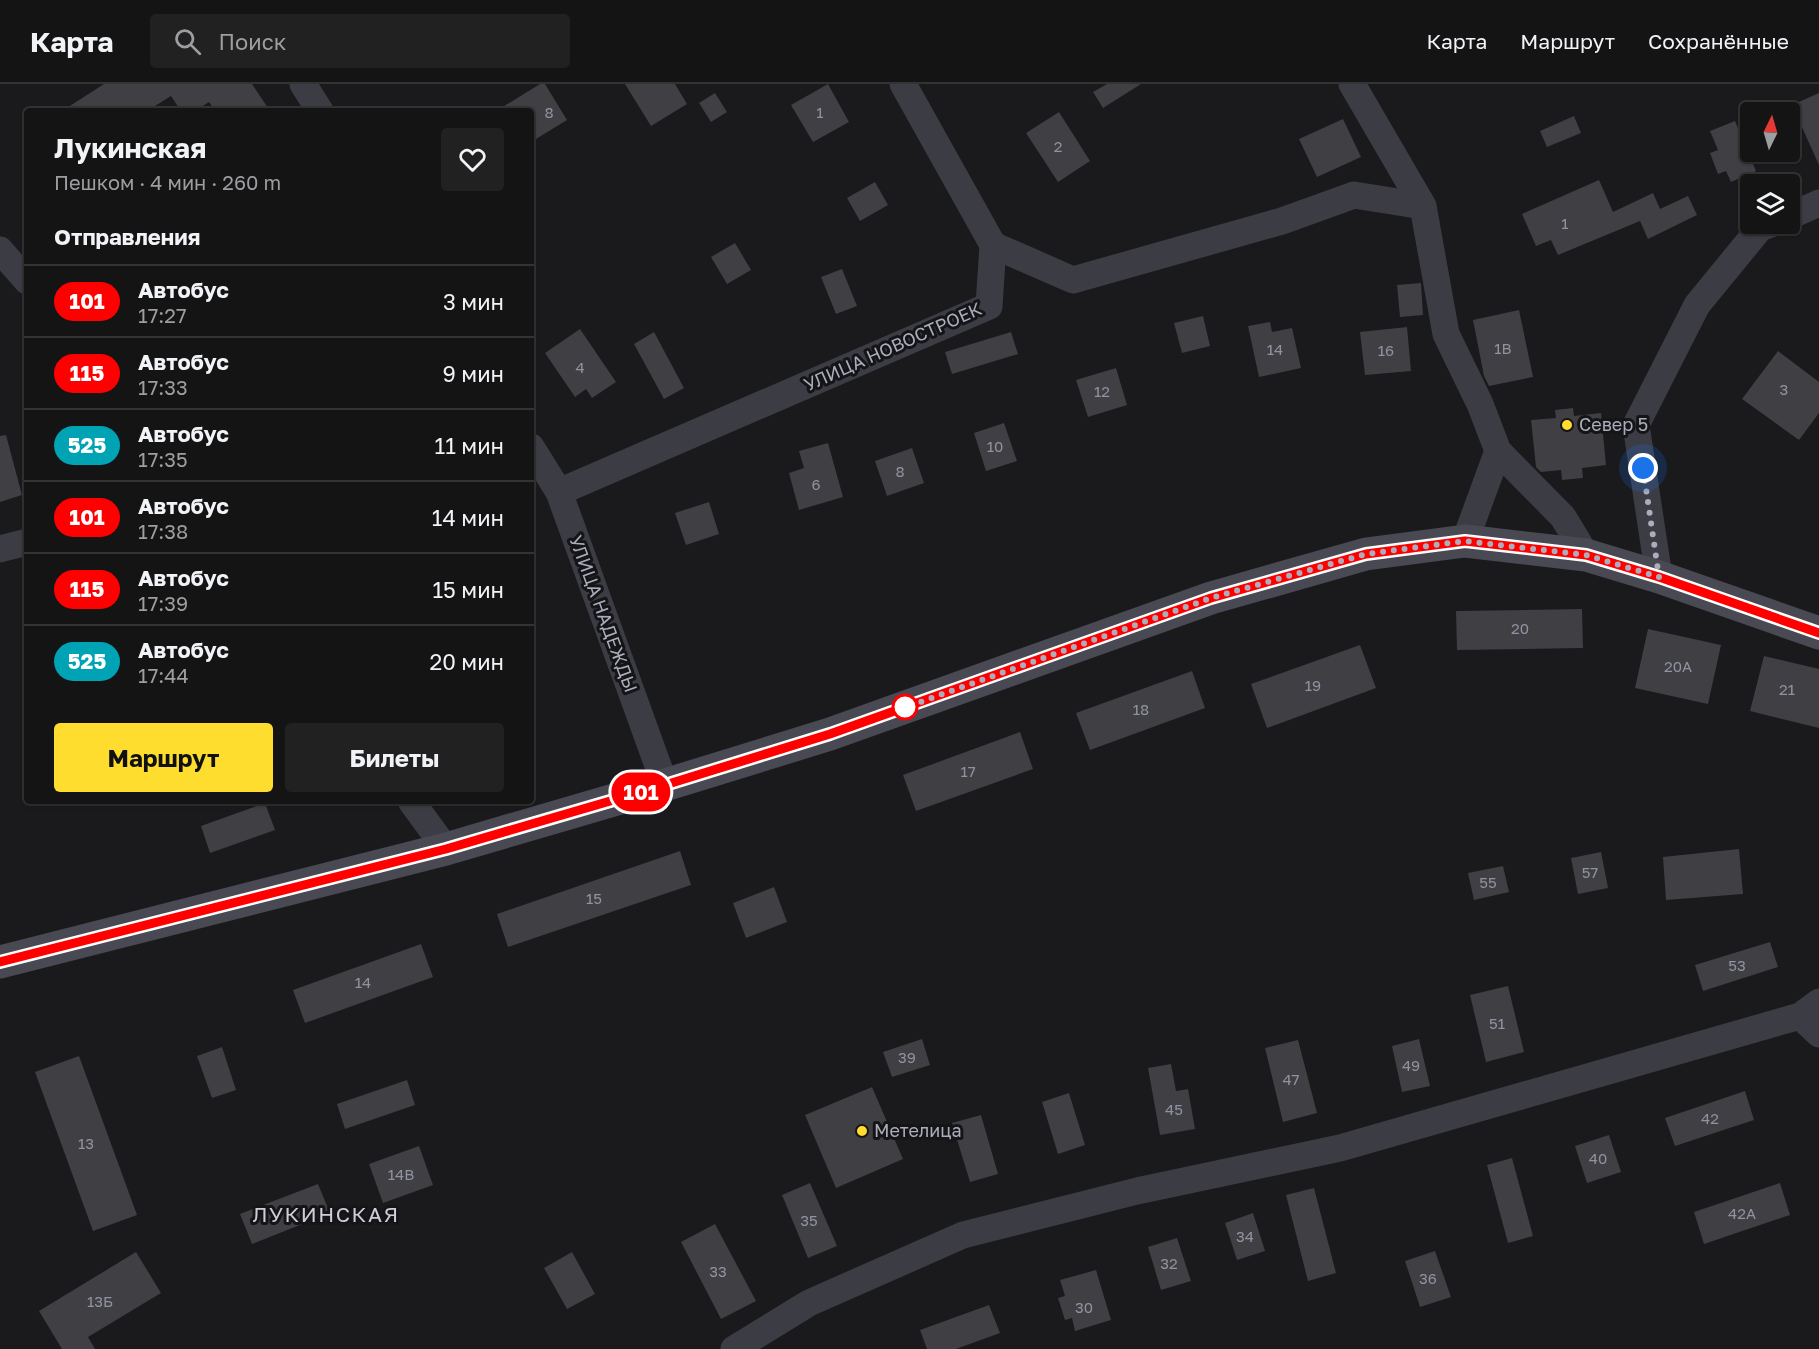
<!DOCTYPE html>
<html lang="ru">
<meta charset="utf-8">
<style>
:root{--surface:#141415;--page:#212122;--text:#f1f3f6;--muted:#9d9ea0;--line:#333334;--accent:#ffdd2f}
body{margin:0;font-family:"Golos Text",sans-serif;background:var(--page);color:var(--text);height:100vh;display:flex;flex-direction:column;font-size:22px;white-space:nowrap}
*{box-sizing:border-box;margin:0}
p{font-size:20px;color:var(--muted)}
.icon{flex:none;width:33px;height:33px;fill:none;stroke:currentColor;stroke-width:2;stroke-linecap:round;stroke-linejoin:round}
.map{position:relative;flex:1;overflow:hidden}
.panel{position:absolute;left:24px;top:24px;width:510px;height:696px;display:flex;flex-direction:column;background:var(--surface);border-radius:6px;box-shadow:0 2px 4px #0004,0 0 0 2px var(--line)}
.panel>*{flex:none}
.badge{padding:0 12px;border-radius:20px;font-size:21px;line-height:39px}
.needle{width:39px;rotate:5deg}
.tools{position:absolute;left:1740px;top:18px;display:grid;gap:12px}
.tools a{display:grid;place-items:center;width:60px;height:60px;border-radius:6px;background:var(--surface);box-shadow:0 2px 4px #0004,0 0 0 2px var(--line);font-size:30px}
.you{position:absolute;width:30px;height:30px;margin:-15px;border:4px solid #fff;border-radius:50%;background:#1a73e8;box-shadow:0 0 0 9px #1a73e833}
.map>.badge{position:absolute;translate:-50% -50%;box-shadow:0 0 0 3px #fff}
h2{padding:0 30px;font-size:22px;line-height:54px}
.round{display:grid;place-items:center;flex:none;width:63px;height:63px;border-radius:6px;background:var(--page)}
.summary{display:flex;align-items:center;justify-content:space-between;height:102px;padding:0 30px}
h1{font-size:28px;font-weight:700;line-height:45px}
.action{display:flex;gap:12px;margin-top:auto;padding:12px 30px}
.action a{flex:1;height:69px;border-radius:6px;background:var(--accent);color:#111;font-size:24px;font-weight:700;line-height:69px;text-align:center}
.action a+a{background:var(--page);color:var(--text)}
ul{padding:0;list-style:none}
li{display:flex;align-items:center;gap:18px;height:72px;padding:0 30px;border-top:2px solid var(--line)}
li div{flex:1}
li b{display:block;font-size:22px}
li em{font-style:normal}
li .badge{min-width:66px;font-weight:700;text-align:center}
header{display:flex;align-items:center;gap:36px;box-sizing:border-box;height:84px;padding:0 30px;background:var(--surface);border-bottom:2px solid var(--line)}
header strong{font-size:28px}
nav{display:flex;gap:33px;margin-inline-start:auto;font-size:21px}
.search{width:420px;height:54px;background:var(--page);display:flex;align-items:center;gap:15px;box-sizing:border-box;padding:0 21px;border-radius:6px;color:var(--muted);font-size:22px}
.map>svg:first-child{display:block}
.building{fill:#3f3f44}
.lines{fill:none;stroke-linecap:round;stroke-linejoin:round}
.minor{stroke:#3c3c44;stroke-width:27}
.secondary{stroke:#484952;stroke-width:33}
.line-casing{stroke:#fff;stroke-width:14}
.line{stroke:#f00;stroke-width:9}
.walk{stroke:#abadbd;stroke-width:6;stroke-dasharray:0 10.8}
.poi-dot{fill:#ffdd2f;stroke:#151517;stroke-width:2}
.stop-dot{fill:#fff;stroke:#f00;stroke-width:3}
.labels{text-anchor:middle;stroke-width:6;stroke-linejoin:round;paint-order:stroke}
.number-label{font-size:15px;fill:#90929f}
.street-label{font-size:18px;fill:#abadbd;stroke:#151517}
.poi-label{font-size:18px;fill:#abadbd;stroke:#151517;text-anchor:start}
.quarter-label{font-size:21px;letter-spacing:1.5px;fill:#cdced9;stroke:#151517}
</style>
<header>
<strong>Карта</strong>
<div class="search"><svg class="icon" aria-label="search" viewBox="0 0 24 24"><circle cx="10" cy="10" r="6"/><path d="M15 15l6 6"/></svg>Поиск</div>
<nav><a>Карта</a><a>Маршрут</a><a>Сохранённые</a></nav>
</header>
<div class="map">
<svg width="1819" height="1265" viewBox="0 0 1819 1265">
<rect width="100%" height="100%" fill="#1a1a1c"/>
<!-- building -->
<path class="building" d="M 104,0 L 252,0 L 270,27 L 215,27 L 209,18 L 195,27 L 181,27 L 171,12 L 147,27 L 62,27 Z
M 540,0 L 545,0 L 567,36 L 531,58 L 531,27 L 496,27 Z
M 625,0 L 675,0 L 687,20 L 651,42 Z
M 828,0 L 849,38 L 813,58 L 791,21 Z
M 1107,0 L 1141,0 L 1103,24 L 1093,8 Z
M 715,9 L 727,28 L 711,38 L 699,19 Z
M 1819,9 L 1819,81 L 1792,21 Z
M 1059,28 L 1090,77 L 1058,98 L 1026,49 Z
M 1574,32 L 1581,49 L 1547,63 L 1540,47 Z
M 1343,35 L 1361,73 L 1317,93 L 1299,55 Z
M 1735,37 L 1756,87 L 1731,98 L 1726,87 L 1718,90 L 1710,69 L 1718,66 L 1710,47 Z
M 1599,96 L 1613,128 L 1653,109 L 1660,125 L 1688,112 L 1697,131 L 1648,155 L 1640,137 L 1558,171 L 1551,156 L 1536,162 L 1522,130 Z
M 875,98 L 888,121 L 860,137 L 847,114 Z
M 735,159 L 751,186 L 727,200 L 711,173 Z
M 842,185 L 857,222 L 836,230 L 821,193 Z
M 1421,199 L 1423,231 L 1400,233 L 1397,201 Z
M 1519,226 L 1533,293 L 1489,302 L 1484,292 L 1473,236 Z
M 1203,232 L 1210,262 L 1182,269 L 1174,239 Z
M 1270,238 L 1272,248 L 1292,244 L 1301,284 L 1259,293 L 1248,242 Z
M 1407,243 L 1411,287 L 1365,291 L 1360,248 Z
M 580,245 L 616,298 L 592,314 L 586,305 L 575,313 L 545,269 Z
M 654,248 L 684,304 L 664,315 L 634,260 Z
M 1011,248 L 1018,270 L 952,290 L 945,268 Z
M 1778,267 L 1819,298 L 1819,329 L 1799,356 L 1742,315 Z
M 1116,284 L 1127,321 L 1088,333 L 1076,296 Z
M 1573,324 L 1574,332 L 1601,329 L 1606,381 L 1582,384 L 1583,394 L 1562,396 L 1561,386 L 1541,388 L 1536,383 L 1531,336 L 1556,334 L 1555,326 Z
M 1004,339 L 1017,377 L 986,387 L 974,349 Z
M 6,351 L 22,411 L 0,418 L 0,352 Z
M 828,359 L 843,413 L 799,426 L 789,389 L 804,384 L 799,367 Z
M 912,364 L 924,399 L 887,412 L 875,377 Z
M 709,418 L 719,450 L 686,461 L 675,429 Z
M 1582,525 L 1583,564 L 1457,566 L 1456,527 Z
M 1648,545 L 1721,561 L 1708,620 L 1635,604 Z
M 1360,561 L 1376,604 L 1267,644 L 1251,600 Z
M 1764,572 L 1819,585 L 1819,644 L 1750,627 Z
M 1192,587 L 1205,624 L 1090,666 L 1076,629 Z
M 1020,648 L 1033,685 L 916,727 L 903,691 Z
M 265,719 L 275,746 L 210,769 L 201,742 Z
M 1739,765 L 1743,810 L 1666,816 L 1663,773 Z
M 680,767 L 691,801 L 508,863 L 497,830 Z
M 1601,768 L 1608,804 L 1578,810 L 1571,774 Z
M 1503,782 L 1509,808 L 1474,816 L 1468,789 Z
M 774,803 L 787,838 L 746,854 L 733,819 Z
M 1770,858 L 1778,883 L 1703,907 L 1695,881 Z
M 421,860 L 433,893 L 305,939 L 293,906 Z
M 1508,902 L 1524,968 L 1486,978 L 1470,911 Z
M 922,955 L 930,981 L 892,993 L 883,968 Z
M 1419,955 L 1430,1002 L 1402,1008 L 1392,962 Z
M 1298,956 L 1317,1029 L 1283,1038 L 1265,964 Z
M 222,963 L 236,1006 L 212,1014 L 197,972 Z
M 79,972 L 137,1131 L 93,1147 L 35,988 Z
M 1171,980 L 1176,1007 L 1188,1005 L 1195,1045 L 1160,1051 L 1148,984 Z
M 407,996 L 415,1021 L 345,1045 L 337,1020 Z
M 872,1003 L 903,1075 L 836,1104 L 805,1031 Z
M 1745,1007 L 1754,1036 L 1675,1062 L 1665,1034 Z
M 1069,1009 L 1085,1061 L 1058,1070 L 1042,1018 Z
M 981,1031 L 998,1090 L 970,1098 L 952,1039 Z
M 1609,1051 L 1621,1088 L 1587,1099 L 1575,1062 Z
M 419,1062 L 433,1101 L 383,1119 L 369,1080 Z
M 1512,1074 L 1533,1152 L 1508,1159 L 1487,1081 Z
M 810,1099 L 837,1162 L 808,1174 L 782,1111 Z
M 1780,1099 L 1790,1131 L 1704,1160 L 1694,1128 Z
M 318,1100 L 330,1129 L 252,1160 L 240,1130 Z
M 1314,1104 L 1336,1189 L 1308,1197 L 1286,1111 Z
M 1253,1129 L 1265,1167 L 1237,1176 L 1225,1139 Z
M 715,1140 L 756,1217 L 721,1235 L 681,1158 Z
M 1177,1154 L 1191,1197 L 1161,1206 L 1148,1163 Z
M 1435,1167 L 1451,1213 L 1420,1223 L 1405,1177 Z
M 136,1168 L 161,1209 L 88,1253 L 95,1265 L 62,1265 L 39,1227 Z
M 572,1168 L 595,1210 L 567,1225 L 544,1184 Z
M 1096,1186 L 1111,1236 L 1075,1247 L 1072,1234 L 1065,1236 L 1058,1214 L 1065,1212 L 1060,1196 Z
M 989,1221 L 1000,1249 L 956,1265 L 927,1265 L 920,1246 Z"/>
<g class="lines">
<!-- minor -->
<path class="minor" d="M 303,0 L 320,27
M 903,0 L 993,161
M 1352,0 L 1423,122 L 1446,250 L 1480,320 L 1498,367 L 1465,457
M 1790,132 L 1819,119
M 0,166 L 27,197
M 531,363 L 559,408 L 665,701
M 1498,367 L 1563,433 L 1586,471
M 559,408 L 989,222 L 993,161 L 1073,196 L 1282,137 L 1354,111 L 1423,122
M 0,465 L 27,458
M 1659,493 L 1636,341 L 1697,221 L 1760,144 L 1771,140
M 411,717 L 446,765
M 1800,932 L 1819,950
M 734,1265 L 809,1219 L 963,1151 L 1137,1107 L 1340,1064 L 1800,932 L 1819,918"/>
<!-- secondary -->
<path class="secondary" d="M 0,878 L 446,765 L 665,701 L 830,650 L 1211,514 L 1366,470 L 1465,457 L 1586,471 L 1659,493 L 1819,549"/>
</g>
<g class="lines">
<defs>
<path id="line" d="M 0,878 L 446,765 L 665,701 L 830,650 L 1211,514 L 1366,470 L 1465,457 L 1586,471 L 1659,493 L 1819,549"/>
</defs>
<!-- line casing -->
<use href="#line" class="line-casing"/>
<!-- line -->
<use href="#line" class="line"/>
<!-- walk -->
<path class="walk" d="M 905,623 L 898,626 L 1211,514 L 1366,470 L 1465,457 L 1586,471 L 1659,493 L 1643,384"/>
</g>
<!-- markers -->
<g class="poi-dot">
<circle cx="1567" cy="341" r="6"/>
<circle cx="862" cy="1047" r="6"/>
</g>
<circle class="stop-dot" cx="905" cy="623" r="12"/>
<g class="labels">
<!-- number labels -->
<g class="number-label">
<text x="549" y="34">8</text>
<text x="820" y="34">1</text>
<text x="1058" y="68">2</text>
<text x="1565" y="145">1</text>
<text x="1503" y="270">1В</text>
<text x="1275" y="271">14</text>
<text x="1386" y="272">16</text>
<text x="580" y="289">4</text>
<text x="1784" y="311">3</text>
<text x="1102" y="313">12</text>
<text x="995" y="368">10</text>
<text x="900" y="393">8</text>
<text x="816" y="406">6</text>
<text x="1520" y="550">20</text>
<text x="1678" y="588">20А</text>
<text x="1313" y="607">19</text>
<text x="1787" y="611">21</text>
<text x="1141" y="631">18</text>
<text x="968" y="693">17</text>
<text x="1590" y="794">57</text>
<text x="1488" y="804">55</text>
<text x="594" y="820">15</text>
<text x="1737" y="887">53</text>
<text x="363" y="904">14</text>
<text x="1497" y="945">51</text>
<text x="907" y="979">39</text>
<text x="1411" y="987">49</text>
<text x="1291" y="1001">47</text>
<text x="1174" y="1031">45</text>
<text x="1710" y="1040">42</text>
<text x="86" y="1065">13</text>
<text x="1598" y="1080">40</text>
<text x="401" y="1096">14В</text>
<text x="1742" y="1135">42А</text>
<text x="809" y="1142">35</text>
<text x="1245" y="1158">34</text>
<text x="1169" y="1185">32</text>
<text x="718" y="1193">33</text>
<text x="1428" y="1200">36</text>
<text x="100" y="1223">13Б</text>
<text x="1084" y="1229">30</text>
</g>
<!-- street labels -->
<g class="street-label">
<text transform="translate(893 263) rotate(-24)" y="6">УЛИЦА НОВОСТРОЕК</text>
<text transform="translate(603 530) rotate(70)" y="6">УЛИЦА НАДЕЖДЫ</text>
</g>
<!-- poi labels -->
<g class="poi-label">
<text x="1579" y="347">Север 5</text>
<text x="874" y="1053">Метелица</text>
</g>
<!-- quarter labels -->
<g class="quarter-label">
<text x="326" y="1138">ЛУКИНСКАЯ</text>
</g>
</g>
</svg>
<div class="tools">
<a><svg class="needle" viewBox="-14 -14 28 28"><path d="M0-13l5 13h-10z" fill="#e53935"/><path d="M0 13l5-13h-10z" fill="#9d9ea0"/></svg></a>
<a><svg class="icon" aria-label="layers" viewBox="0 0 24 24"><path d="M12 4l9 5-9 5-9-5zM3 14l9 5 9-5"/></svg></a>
</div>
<div class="you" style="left:1643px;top:384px"></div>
<b class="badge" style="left:641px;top:708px;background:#f00;color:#fff">101</b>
<section class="panel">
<div class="summary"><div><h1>Лукинская</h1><p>Пешком · 4 мин · 260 m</p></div><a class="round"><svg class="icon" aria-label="heart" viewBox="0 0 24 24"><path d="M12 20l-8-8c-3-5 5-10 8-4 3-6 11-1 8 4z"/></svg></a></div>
<h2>Отправления</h2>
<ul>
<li><span class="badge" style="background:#f00;color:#fff">101</span><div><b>Автобус</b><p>17:27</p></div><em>3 мин</em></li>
<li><span class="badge" style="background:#f00;color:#fff">115</span><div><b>Автобус</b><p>17:33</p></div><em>9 мин</em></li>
<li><span class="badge" style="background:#00a3b4;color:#fff">525</span><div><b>Автобус</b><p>17:35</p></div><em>11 мин</em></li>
<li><span class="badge" style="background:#f00;color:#fff">101</span><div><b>Автобус</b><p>17:38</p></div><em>14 мин</em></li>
<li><span class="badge" style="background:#f00;color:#fff">115</span><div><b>Автобус</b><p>17:39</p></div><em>15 мин</em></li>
<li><span class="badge" style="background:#00a3b4;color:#fff">525</span><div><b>Автобус</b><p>17:44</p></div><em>20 мин</em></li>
</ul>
<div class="action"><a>Маршрут</a><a>Билеты</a></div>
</section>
</div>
